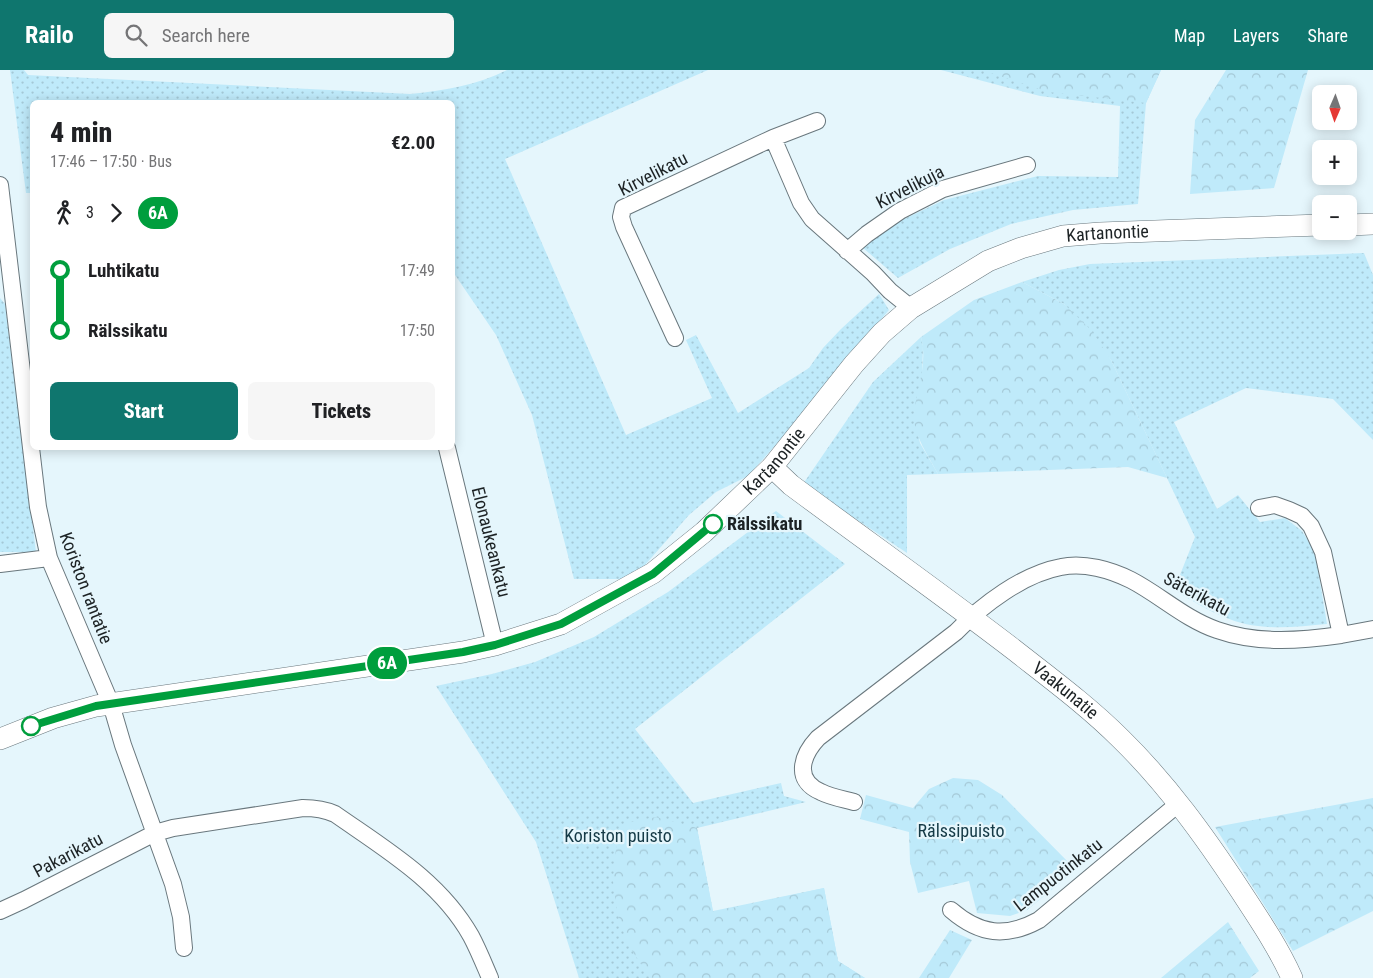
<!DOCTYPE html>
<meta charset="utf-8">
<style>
:root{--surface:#fff;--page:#f6f6f6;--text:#202124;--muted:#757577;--accent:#0f766e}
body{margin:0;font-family:"Roboto Condensed",sans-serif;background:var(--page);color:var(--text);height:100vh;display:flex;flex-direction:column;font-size:19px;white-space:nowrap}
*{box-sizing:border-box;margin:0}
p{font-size:16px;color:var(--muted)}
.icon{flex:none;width:28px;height:28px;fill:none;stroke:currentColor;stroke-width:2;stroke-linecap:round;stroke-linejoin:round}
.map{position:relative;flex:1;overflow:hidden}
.drawer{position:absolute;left:30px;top:30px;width:425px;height:350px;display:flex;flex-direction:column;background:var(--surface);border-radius:8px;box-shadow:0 2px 12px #0003}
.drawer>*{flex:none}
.badge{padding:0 10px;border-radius:16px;font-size:18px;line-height:32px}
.needle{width:32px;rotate:182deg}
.tools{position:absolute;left:1312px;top:15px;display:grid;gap:10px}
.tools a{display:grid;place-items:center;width:45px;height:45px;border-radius:8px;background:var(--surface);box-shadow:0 2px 12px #0003;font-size:25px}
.map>.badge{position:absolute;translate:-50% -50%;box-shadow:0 0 0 2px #fff}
.legs{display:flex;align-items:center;gap:8px;height:55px;padding:0 20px;font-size:16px}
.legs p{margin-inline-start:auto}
.head{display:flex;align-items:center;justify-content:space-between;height:85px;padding:0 20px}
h1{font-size:28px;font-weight:800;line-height:38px}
.cta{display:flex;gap:10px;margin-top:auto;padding:10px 20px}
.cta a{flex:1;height:58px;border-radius:8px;background:var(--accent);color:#fff;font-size:20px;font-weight:800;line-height:58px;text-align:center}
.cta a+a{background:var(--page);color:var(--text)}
ul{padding:0 20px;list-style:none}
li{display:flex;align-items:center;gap:18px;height:60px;font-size:19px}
li i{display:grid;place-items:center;width:8px;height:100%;margin:0 6px;background:currentColor}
li i::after{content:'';width:12px;height:12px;margin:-6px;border:4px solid;border-radius:50%;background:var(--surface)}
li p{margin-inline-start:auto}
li:first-child i{background:linear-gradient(#0000 50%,currentColor 0)}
li:last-child i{background:linear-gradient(currentColor 50%,#0000 0)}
header{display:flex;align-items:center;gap:30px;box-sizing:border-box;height:70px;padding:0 25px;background:var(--accent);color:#fff}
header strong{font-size:24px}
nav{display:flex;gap:28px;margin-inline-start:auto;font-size:18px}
.search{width:350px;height:45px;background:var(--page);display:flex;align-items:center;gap:12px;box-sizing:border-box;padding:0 18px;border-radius:8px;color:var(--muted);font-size:19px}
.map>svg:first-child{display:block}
.grass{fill:url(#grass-dots)}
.forest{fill:url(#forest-crowns)}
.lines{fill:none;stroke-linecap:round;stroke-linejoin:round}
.minor-casing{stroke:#69777d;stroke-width:18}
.tertiary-casing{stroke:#69777d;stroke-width:22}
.minor{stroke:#fff;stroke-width:16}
.tertiary{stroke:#fff;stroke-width:21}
.line-1-casing{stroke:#fff;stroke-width:11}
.line-1{stroke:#009e3d;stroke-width:8}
.stop-1-dot{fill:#fff;stroke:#009e3d;stroke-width:2.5}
.labels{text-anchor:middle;stroke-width:4.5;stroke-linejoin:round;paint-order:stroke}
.street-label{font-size:18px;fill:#1c2224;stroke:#e5f6fc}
.stop-label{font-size:18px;font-weight:bold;fill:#1c2224;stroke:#e5f6fc;text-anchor:start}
.park-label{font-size:18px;fill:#153a46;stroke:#e5f6fc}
</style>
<header>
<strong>Railo</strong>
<div class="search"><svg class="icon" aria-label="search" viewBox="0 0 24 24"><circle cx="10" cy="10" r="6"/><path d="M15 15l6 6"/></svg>Search here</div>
<nav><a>Map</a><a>Layers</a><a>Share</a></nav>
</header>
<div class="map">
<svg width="1373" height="908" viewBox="0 0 1373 908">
<defs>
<pattern id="grass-dots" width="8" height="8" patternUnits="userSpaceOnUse" patternTransform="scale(1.25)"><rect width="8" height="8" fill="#bfeafa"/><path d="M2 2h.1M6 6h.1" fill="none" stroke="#a4c8d6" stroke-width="1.8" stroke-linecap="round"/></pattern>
<pattern id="forest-crowns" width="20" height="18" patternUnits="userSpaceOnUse" patternTransform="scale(1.25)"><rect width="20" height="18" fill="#bfeafa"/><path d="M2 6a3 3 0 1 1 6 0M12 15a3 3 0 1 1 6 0" fill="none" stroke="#a4c8d6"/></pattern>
</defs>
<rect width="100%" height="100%" fill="#e5f6fc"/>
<!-- grass -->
<path class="grass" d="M 10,0 L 24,0 L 28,5 L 410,24 C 443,21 477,15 507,0 L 708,0 L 505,89 L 626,365 L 712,328 L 686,270 L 696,265 L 738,343 L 809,298 L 823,278 L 841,259 L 879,224 L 889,240 L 780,370 L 748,406 L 716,422 L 689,445 L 645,495 L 626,509 L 574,509 L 532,345 L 496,265 L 453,202 L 452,32 L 32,32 L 32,123 L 26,123 Z
M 941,0 L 1161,0 L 1146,33 L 1138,134 L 1073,140 L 1011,154 L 950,179 L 898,208 L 862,177 L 900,151 L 944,130 L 1038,106 L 1118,107 L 1120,36 L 1040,26 Z
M 1364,183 L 1373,205 L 1373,370 L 1333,329 L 1246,318 L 1174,352 L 1217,439 L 1238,425 L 1260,452 L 1285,448 L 1302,461 L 1315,482 L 1327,554 C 1304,556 1281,559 1258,556 C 1227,553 1200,535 1174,520 L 1195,467 L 1111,290 L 1064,234 L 1022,212 L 1059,200 L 1090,194 Z
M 0,228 L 5,234 L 36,482 L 0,482 Z
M 921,267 L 923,276 L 922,308 L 914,345 L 920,373 L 938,404 L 907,405 L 907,483 L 803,414 L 873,312 Z
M 776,441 L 845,494 L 635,659 L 693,733 L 781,713 L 784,726 L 806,732 L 697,758 L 713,841 L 824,818 L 838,891 L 865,908 L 579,908 L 536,772 L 436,616 L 492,604 L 535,592 L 594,567 L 668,522 Z"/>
<!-- forest -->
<path class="forest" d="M 982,0 L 1161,0 L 1146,33 L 1048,22 Z
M 1226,0 L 1308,0 L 1274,118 L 1190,124 L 1195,50 Z
M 1022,212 L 1064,234 L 1091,260 L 1111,290 L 1167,408 L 1128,397 L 938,404 C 929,387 912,363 914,343 C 917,316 928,295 921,267 L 974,230 Z
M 953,708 L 978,710 L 1002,725 L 1076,800 L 1027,840 L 1010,846 L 977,843 L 969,811 L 918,823 L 910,792 L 909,762 L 860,749 L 866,725 L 913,738 L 929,719 Z
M 1373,728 L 1373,841 L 1293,881 L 1215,757 Z
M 656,747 L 697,758 L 713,842 L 824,818 L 838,891 L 865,908 L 650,908 L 627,873 L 617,841 L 613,811 L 616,778 L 627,753 Z
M 1228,852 L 1259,901 L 1250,908 L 1161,908 Z
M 950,860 L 972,870 L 949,908 L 919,908 Z"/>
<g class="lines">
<defs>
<path id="minor" d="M 773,68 L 801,133 L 812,149 L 873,203 L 890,221 L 911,238
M 0,115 L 38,437 L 49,488 L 111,634 L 123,675 L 173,814 L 181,847 L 184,878
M 847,181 L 867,164 L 900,141 L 943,119 L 1027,95
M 675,268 L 624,157 L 621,147 L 623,138 L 773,68 L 817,51
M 447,378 L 495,575
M 0,494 L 49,488
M 1341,565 L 1373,559
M 854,732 C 843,729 831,727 821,722 C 793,710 802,685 818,668 L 956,562 C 982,535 1023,504 1061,497 C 1084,492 1111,500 1131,510 C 1160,525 1185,549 1217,560 C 1257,574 1299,571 1341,565 L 1323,482 L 1311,456 L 1302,446 L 1289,440 L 1275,435 L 1259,438
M 951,840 C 980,865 1006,868 1039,850 L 1178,734
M 0,841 L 24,830 L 155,763 L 173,758 L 303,738 C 315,738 324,739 335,744 C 385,779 440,811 471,866 C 478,879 484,894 490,908"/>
<g id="tertiary">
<path d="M 1349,155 L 1373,154"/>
<path id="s1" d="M 772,397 L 791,415 C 865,470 940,523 1013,579 C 1050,608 1088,636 1121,669 C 1167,714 1205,767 1240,820 C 1259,849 1278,877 1292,908"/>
<path id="s2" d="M 0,669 L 53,648 L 96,636 L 463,582 L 495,575 L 561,554 L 653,503 L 704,462 L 772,397 L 854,294 L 882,263 L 911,238 L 988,191 L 1021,178 L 1063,166 L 1100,163 L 1321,155"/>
</g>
</defs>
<!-- minor casing -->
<use href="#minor" class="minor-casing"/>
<!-- tertiary casing -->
<use href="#tertiary" class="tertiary-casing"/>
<!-- minor -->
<use href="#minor" class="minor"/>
<!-- tertiary -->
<use href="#tertiary" class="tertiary"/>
</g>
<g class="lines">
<defs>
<path id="line-1" d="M 31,656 L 96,636 L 463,582 L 495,575 L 561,554 L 653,504 L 713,454"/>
</defs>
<!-- line-1 casing -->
<use href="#line-1" class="line-1-casing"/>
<!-- line-1 -->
<use href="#line-1" class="line-1"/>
</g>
<!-- markers -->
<g class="stop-1-dot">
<circle cx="713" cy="454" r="9"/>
<circle cx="31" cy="656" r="9"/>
</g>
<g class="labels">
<!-- street labels -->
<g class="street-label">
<text transform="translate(653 104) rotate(-27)" y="6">Kirvelikatu</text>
<text transform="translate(910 117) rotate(-27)" y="6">Kirvelikuja</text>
<text dy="6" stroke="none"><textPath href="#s2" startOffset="1265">Kartanontie</textPath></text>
<text dy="6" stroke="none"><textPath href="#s2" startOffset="845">Kartanontie</textPath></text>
<text transform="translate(491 472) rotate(76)" y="6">Elonaukeankatu</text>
<text transform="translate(86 518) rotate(69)" y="6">Koriston rantatie</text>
<text transform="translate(1197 524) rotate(28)" y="6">Säterikatu</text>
<text dy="6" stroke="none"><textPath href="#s1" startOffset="369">Vaakunatie</textPath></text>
<text transform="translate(68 785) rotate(-28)" y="6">Pakarikatu</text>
<text transform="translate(1058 805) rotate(-38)" y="6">Lampuotinkatu</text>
</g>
<!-- stop labels -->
<g class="stop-label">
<text x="727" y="460">Rälssikatu</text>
</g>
<!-- park labels -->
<g class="park-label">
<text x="961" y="767">Rälssipuisto</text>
<text x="618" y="772">Koriston puisto</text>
</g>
</g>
</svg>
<div class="tools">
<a><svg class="needle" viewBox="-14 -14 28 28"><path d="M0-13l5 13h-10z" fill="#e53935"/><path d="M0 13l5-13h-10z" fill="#757577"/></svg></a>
<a>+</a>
<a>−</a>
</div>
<b class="badge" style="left:387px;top:593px;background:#009e3d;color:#fff">6A</b>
<section class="drawer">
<div class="head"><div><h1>4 min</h1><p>17:46 – 17:50 · Bus</p></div><b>€2.00</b></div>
<div class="legs"><svg class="icon" aria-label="walk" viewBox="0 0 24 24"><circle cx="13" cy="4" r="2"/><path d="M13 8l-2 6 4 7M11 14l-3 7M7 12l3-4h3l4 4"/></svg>3<svg class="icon" aria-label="forward" viewBox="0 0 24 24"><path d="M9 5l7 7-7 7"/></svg><b class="badge" style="background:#009e3d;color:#fff">6A</b></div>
<ul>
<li><i style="color:#009e3d"></i><b>Luhtikatu</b><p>17:49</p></li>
<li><i style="color:#009e3d"></i><b>Rälssikatu</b><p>17:50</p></li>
</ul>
<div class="cta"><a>Start</a><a>Tickets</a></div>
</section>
</div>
